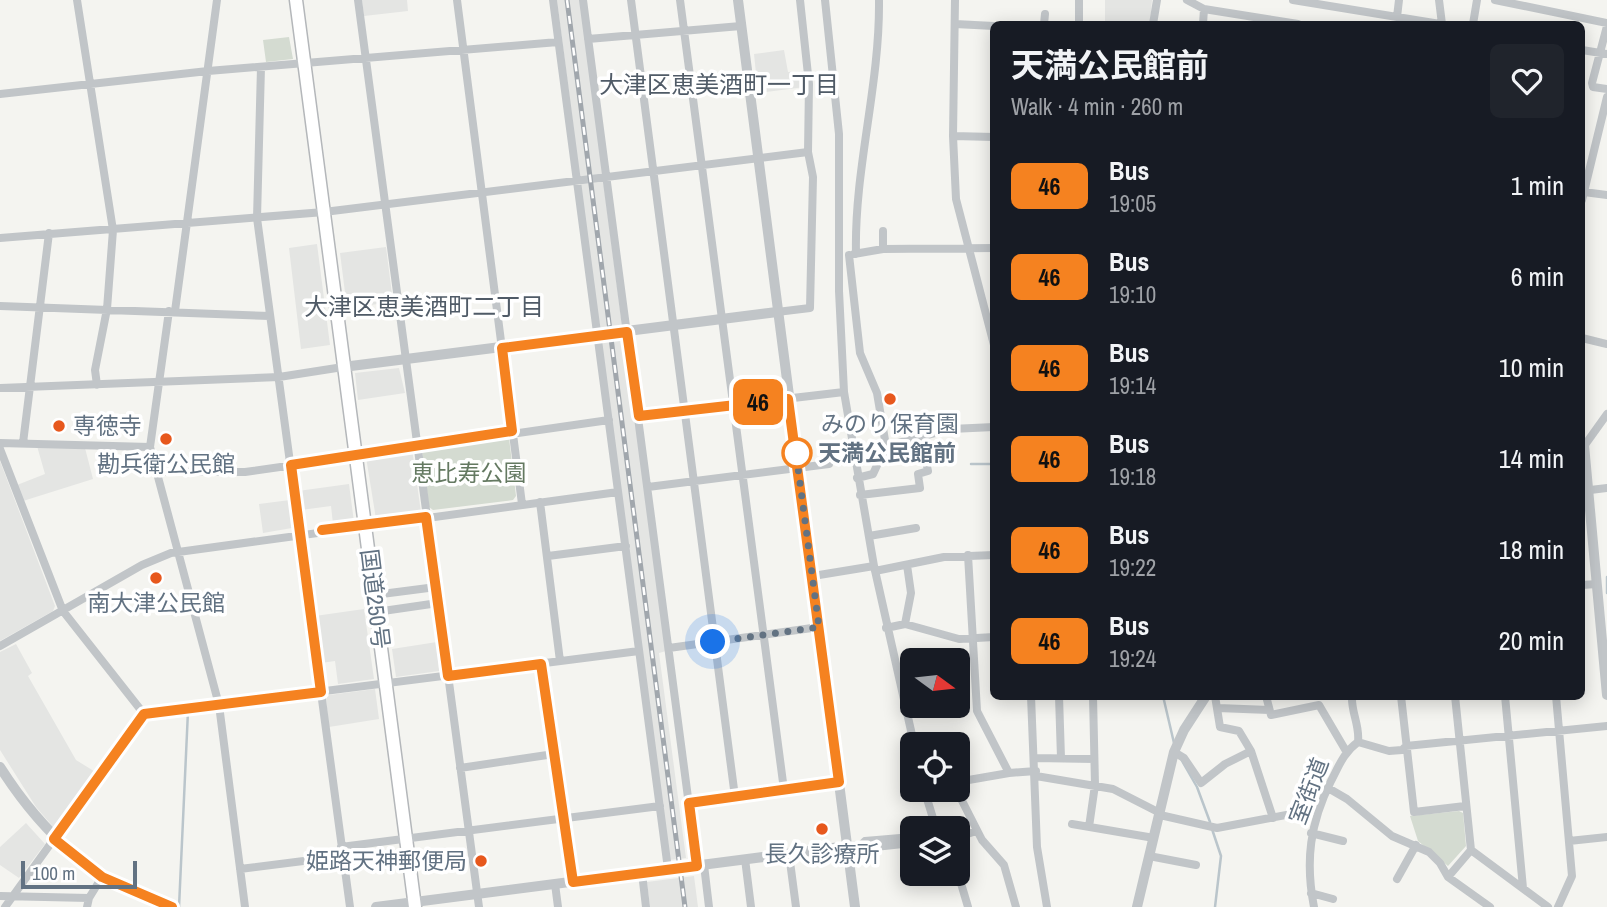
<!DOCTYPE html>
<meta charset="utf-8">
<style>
:root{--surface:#171b24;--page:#20242c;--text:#f1f3f6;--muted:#9ea1a6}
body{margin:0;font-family:"Archivo Narrow","Noto Sans JP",sans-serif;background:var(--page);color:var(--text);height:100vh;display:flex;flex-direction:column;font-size:26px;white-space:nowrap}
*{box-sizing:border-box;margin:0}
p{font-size:23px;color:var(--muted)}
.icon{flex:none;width:38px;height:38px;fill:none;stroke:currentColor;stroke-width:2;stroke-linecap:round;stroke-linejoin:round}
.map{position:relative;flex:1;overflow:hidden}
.panel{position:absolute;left:990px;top:21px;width:595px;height:679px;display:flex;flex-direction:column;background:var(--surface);border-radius:10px;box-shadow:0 4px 18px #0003}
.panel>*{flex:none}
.badge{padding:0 14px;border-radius:10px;font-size:24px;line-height:46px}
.needle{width:46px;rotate:105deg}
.controls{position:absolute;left:900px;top:648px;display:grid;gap:14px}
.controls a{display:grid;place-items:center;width:70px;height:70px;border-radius:10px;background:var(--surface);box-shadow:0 4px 18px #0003;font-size:35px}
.scale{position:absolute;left:21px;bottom:18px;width:116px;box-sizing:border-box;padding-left:7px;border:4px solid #627282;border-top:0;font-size:19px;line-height:24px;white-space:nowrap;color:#627282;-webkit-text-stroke:5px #fff;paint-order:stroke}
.you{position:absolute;width:35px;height:35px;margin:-18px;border:5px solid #fff;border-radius:50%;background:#1a73e8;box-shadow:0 0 0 10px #1a73e833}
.map>.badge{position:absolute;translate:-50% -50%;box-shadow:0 0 0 4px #fff}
.round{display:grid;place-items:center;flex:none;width:74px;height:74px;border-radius:10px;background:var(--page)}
.overview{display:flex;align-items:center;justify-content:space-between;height:119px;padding:0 21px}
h1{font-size:33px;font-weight:700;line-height:52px}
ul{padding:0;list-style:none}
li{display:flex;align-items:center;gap:21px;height:91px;padding:0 21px}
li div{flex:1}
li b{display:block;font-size:26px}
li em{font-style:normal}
li .badge{min-width:77px;font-weight:700;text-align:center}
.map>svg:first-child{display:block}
.built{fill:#e4e5e3}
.green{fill:#d4dbd1}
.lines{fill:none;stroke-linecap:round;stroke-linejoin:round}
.stream{stroke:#bac5cb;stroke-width:2.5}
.trunk-casing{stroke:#b4b7ba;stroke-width:15}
.minor{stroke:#c1c5c8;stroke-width:8}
.tertiary{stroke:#c1c5c8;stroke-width:10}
.trunk{stroke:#fff;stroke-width:12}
.rail-casing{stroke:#a1a7ad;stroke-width:5}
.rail{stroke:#fff;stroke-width:2.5;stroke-dasharray:8;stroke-linecap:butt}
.line-casing{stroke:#fff;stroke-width:16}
.line{stroke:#f58220;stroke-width:10}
.walk{stroke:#627282;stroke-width:7;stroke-dasharray:0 12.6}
.poi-dot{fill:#e7581d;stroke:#fff;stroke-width:2.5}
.stop-dot{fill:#fff;stroke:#f58220;stroke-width:3.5}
.labels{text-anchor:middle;stroke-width:7;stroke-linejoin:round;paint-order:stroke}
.poi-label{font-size:23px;fill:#627282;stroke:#fff}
.stop-label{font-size:23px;font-weight:bold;fill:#627282;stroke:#fff;text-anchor:start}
.park-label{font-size:23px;fill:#647961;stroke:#fff}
.street-label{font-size:23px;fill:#627282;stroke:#fff}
.neighbourhood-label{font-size:24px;fill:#505b67;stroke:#fff}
</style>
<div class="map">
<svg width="1607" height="907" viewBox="0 0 1607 907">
<rect width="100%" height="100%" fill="#f4f4f0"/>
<!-- built -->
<path class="built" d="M 362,0 L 407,0 L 408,11 L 364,16 Z
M 557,0 L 580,0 L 603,176 L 580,179 Z
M 1105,0 L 1152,0 L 1150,24 L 1105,24 Z
M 784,50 L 788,72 L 803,71 L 805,87 L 758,93 L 754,54 Z
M 603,179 L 622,325 L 600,329 L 580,183 Z
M 317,244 L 330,345 L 301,349 L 289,248 Z
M 386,247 L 393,302 L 347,308 L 340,253 Z
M 624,338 L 666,651 L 659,653 L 686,858 L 669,860 L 601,341 Z
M 399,368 L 405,393 L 358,400 L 355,373 Z
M 37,446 L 85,448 L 93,479 L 23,501 L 17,485 L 45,474 Z
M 412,449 L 421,512 L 376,519 L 366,457 Z
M 0,461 L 55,606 L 53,611 L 0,641 Z
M 349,484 L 354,522 L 333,524 L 331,506 L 301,510 L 298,491 Z
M 290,500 L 292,528 L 263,533 L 259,504 Z
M 364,609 L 374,679 L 338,684 L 335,661 L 321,663 L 315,616 Z
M 437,642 L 439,671 L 396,677 L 392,649 Z
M 16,644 L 32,673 L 28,676 L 76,760 L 97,773 L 55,829 L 36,807 L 0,750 L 0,652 Z
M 375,689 L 379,719 L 329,727 L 326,699 L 329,695 Z
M 26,823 L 45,844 L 19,878 L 0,865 L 0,847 Z
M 694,876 L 698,907 L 650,907 L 647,882 Z"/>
<!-- green -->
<path class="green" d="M 289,37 L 293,59 L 266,62 L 263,40 Z
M 509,438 L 516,496 L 513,500 L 433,510 L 429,507 L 422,450 Z
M 1459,811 L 1463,813 L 1466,846 L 1448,866 L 1418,841 L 1410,816 Z"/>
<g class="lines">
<!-- stream -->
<path class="stream" d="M 971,464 L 994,464
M 1607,577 L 1607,593
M 505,664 L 537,660
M 1163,696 L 1174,743
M 1181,759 L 1197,787 L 1210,822
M 1212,829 L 1221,856 L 1215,907
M 179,907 L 188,711"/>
<defs>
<path id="trunk" d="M 296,0 L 415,907"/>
</defs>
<!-- trunk casing -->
<use href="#trunk" class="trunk-casing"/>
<!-- minor -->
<path class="minor" d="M 77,0 L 113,230 L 107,309 L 95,370 L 97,385
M 358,0 L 479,907
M 457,0 L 522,504
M 553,0 L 668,869
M 583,0 L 697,866
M 631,0 L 735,797
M 680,0 L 784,790
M 825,0 L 839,134 L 839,291 L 844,392 L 874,566 L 914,744
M 955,0 L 953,136 L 956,199 L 994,345
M 1079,0 L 1079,24
M 1187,0 L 1204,9 L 1298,24
M 1293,0 L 1440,24
M 1439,0 L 1442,24
M 1495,0 L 1607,23
M 1397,17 L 1399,0
M 955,24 L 994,26
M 1044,24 L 1045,14
M 1153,24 L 1157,0
M 1203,24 L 1204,9
M 1473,24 L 1477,0
M 1607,26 L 1592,83 L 1593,87 L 1607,89
M 588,39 L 741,26
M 1582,50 L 1607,54
M 261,67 L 257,218 L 350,907
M 0,94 L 208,71 L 558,42
M 953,136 L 994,137
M 1584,192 L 1607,195
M 1582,200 L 1607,97
M 883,231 L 883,249
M 0,238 L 324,212 L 808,152
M 854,254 L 883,249 L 994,248
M 856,254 C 854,169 880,86 879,0
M 849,255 L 860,353 L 877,393 L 886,446 L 873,474 L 857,478
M 0,306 L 270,316
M 169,311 L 150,447 L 219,705 L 245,907
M 175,311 L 217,0
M 777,312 L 810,308 L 813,177 L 808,152 L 809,84 L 800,0
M 1582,338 L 1607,344
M 0,388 L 279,377 L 343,367
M 639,416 L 844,392
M 0,443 L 150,447
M 23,443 L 49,233
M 886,446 L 951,429 L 994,427
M 0,449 L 63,611 L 144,714
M 1582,449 L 1607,414
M 158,472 L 245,472 L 609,420
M 648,487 L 829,464
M 1582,491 L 1607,488
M 860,495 L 920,488 L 918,474 L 928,471 L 921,437
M 540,502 L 560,661
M 869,536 L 916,528
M 968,555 L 977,711 L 1009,773 L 1036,771
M 548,556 L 626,546
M 875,571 L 944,557 L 994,555
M 813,576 L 874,566
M 1582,585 L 1597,584
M 374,595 L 436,587
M 376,612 L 438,603
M 905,624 L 911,593 L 907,565
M 886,628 L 905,624 L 959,639 L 994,637
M 0,646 L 142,565 L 171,553 L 618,492
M 669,648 L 819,627
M 541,664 L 573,882
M 1031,696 L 1037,847 L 1047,907
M 1059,696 L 1061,758
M 1215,696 L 1220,727 L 1239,731 L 1251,751 L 1273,818
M 1266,696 L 1271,715 L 1319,705 L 1346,751
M 1401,696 L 1414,812 L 1465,806
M 1505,696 L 1523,888
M 1556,696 L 1572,876 L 1558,907
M 1218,708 L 1269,710
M 1358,742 L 1389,751 L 1402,750 L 1406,746 L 1607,726
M 914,743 L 939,738 L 941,744
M 1174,752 L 1184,758 L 1201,783 L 1225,764 L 1251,751
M 1035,758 L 1094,759
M 460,768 L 554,754
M 1036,776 L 1113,789 L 1160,813
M 957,782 L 1009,773
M 1328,788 L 1347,799 L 1392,836 L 1429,852 L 1440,863 L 1448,877 L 1490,907
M 924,789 L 936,828
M 956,789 L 982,840 L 1004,865 L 1016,907
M 689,803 L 839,782
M 1160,815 L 1217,828 L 1318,809
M 1072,824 L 1154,838
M 1089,827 L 1095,785 L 1093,696
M 1311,833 L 1343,841
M 957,837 L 977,831
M 1569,841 L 1607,837
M 861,845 L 865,841 L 912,837
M 848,846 L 861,845 L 866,848 L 912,843
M 341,847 L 660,806
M 1471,850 L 1548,907
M 789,854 L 796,907
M 1149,856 L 1196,865
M 745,859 L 751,907
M 704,865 L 709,907
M 240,869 L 343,856
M 957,870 L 968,907
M 642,873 L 646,907
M 1448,877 L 1471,850 L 1455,696
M 1397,879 L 1416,845
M 555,884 L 558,907
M 1311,893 L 1333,899
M 0,896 L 89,898
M 5,907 L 144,714 L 639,651
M 87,907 L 89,898 L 102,877
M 1314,907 C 1305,861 1310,823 1331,781 C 1339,766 1343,753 1358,742 C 1360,725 1351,713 1352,696"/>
<!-- tertiary -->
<path class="tertiary" d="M 738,0 L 855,907
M 343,367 L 777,312
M 1584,445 L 1607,695
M 0,767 C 42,833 96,884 172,907
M 376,907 L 848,846
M 1137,907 L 1174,752 L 1184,730 L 1206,696"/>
<!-- trunk -->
<use href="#trunk" class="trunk"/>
<defs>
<path id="rail" d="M 567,0 L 685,907"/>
</defs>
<!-- rail casing -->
<use href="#rail" class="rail-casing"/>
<!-- rail -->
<use href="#rail" class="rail"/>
</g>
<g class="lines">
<defs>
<path id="line" d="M 172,907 L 102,877 L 54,839 L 144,714 L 321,692 L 291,465 L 512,431 L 502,348 L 627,332 L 639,416 L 788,399 L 839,782 L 689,803 L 697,866 L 573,882 L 541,664 L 448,676 L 426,517 L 322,530"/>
</defs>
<!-- line casing -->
<use href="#line" class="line-casing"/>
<!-- line -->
<use href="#line" class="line"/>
<!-- walk -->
<path class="walk" d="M 713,642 L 819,627 L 795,445 L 797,453"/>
</g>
<!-- markers -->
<g class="poi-dot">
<circle cx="890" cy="399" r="7"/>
<circle cx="59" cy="426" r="7"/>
<circle cx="166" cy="439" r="7"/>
<circle cx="156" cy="578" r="7"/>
<circle cx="822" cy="829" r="7"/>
<circle cx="481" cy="861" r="7"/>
</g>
<circle class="stop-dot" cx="797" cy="453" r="14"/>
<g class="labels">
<!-- poi labels -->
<g class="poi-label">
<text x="890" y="432">みのり保育園</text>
<text x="73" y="434" text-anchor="start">専徳寺</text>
<text x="166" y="472">勘兵衛公民館</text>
<text x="156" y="611">南大津公民館</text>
<text x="822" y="862">長久診療所</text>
<text x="467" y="869" text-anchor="end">姫路天神郵便局</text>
</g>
<!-- stop labels -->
<g class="stop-label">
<text x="818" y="461">天満公民館前</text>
</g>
<!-- park labels -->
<g class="park-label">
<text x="469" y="481">恵比寿公園</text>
</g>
<!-- street labels -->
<g class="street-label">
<text transform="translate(375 599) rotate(83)" y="8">国道250号</text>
<text transform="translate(1309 791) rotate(-69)" y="8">室街道</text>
</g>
<!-- neighbourhood labels -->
<g class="neighbourhood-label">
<text x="719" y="93">大津区恵美酒町一丁目</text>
<text x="424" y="315">大津区恵美酒町二丁目</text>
</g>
</g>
</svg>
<div class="controls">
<a><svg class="needle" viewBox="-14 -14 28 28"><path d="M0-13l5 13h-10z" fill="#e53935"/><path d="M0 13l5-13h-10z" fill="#9ea1a6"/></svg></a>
<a><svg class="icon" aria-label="locate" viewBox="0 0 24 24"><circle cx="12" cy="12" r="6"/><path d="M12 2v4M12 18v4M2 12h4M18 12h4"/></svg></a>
<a><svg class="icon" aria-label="layers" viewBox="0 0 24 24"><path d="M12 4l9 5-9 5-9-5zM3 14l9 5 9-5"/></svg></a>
</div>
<div class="scale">100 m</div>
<div class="you" style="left:713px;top:642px"></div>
<b class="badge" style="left:758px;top:402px;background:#f58220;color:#111">46</b>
<section class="panel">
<div class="overview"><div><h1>天満公民館前</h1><p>Walk · 4 min · 260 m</p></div><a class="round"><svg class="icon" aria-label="heart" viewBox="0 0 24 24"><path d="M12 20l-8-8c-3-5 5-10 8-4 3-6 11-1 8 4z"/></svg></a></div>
<ul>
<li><span class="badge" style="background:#f58220;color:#111">46</span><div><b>Bus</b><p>19:05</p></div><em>1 min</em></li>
<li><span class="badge" style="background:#f58220;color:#111">46</span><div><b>Bus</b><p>19:10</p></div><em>6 min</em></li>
<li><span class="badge" style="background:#f58220;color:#111">46</span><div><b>Bus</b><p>19:14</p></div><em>10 min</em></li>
<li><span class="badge" style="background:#f58220;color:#111">46</span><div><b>Bus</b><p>19:18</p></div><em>14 min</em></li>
<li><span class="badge" style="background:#f58220;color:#111">46</span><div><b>Bus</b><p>19:22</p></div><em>18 min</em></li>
<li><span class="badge" style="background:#f58220;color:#111">46</span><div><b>Bus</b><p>19:24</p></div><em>20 min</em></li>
</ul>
</section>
</div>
